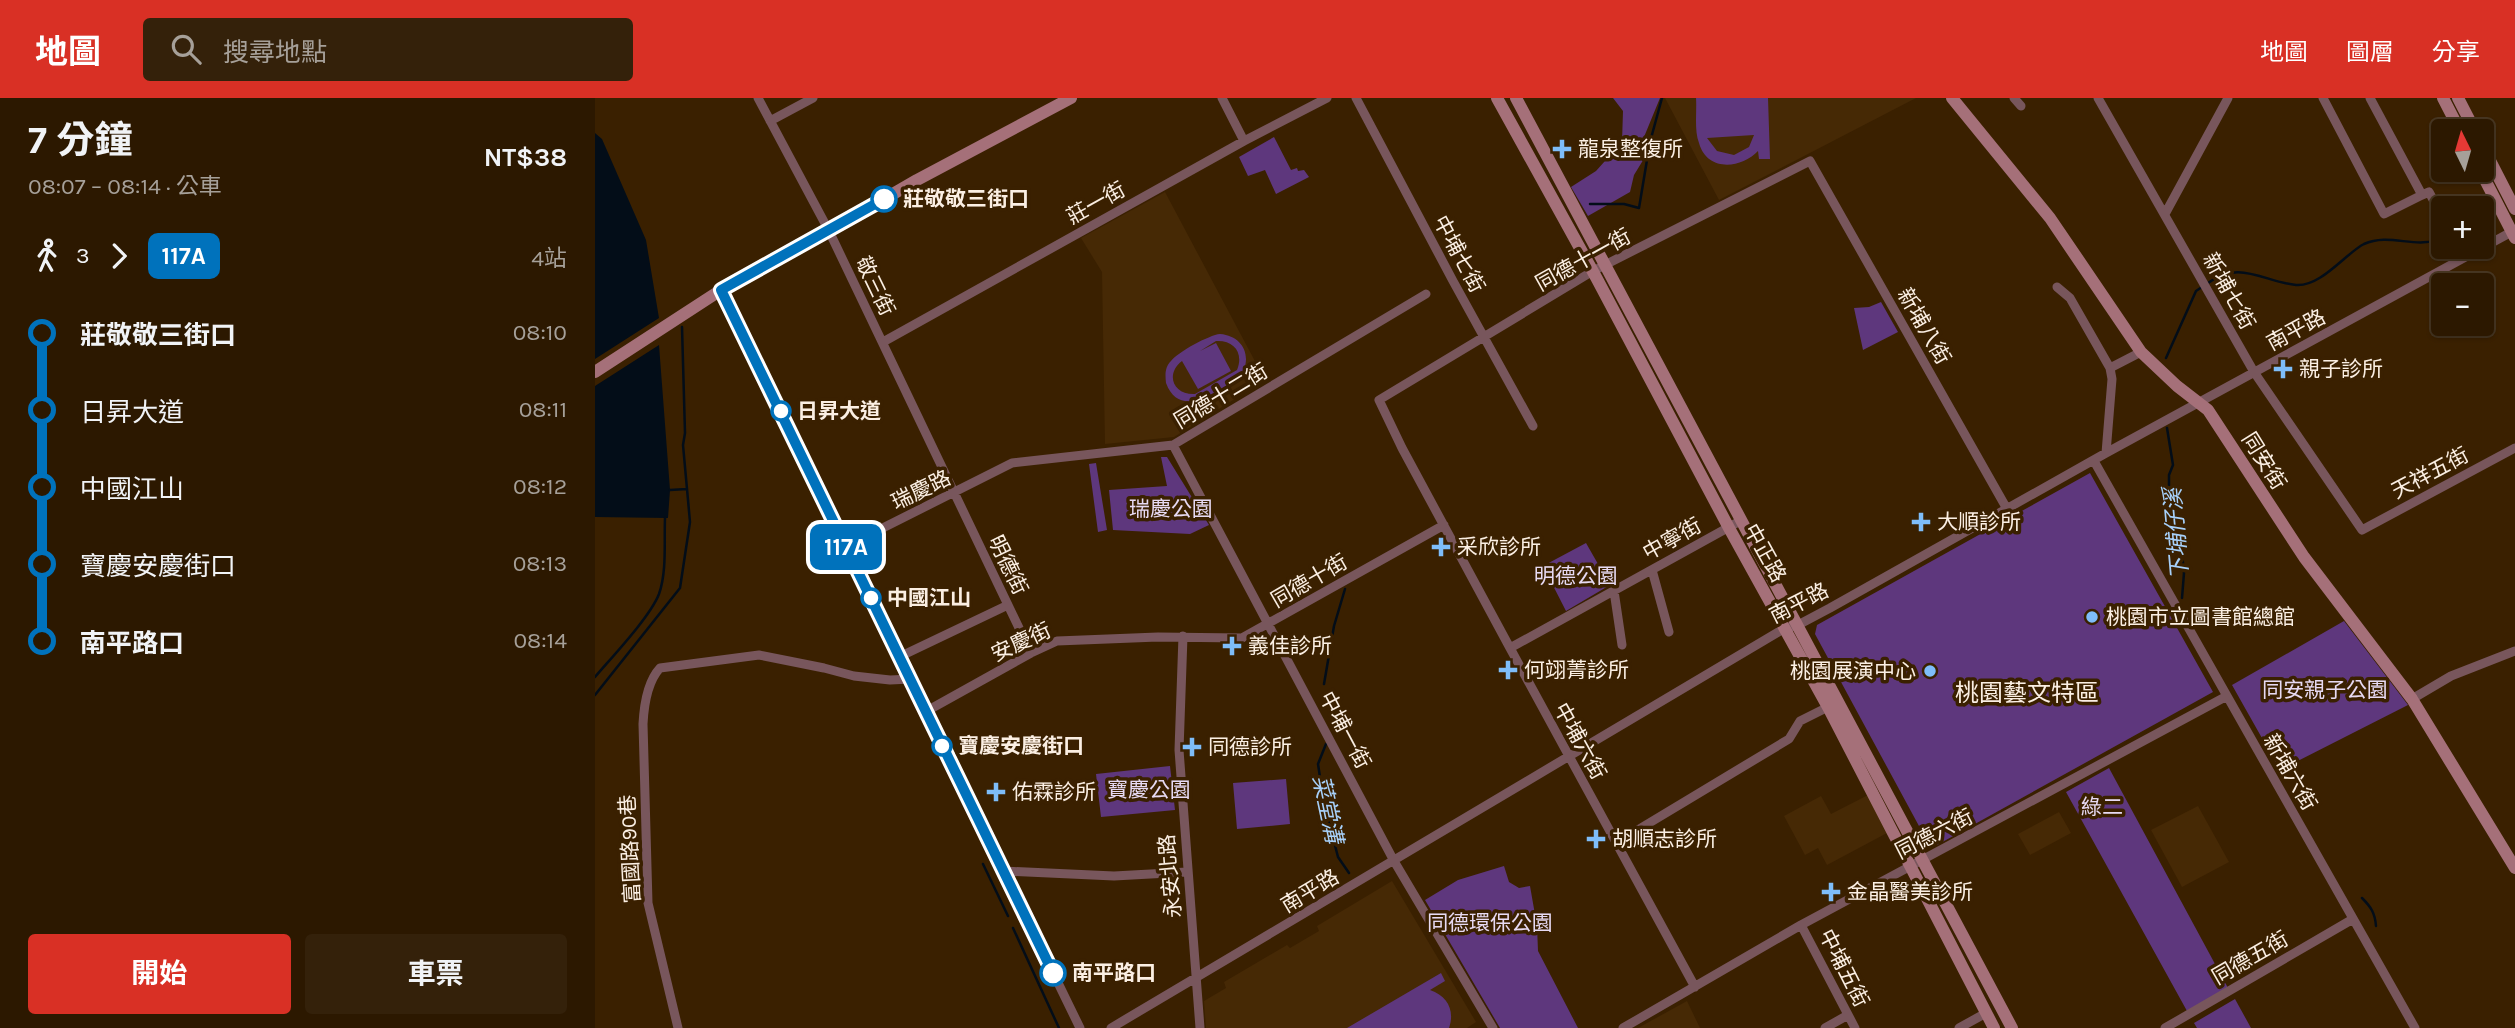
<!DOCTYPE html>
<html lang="zh-TW">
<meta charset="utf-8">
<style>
:root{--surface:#2c1800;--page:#34210a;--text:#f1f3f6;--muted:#a6a099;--line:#483722;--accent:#d93025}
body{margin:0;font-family:Karla,"Noto Sans TC",sans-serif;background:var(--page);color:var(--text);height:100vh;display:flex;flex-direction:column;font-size:26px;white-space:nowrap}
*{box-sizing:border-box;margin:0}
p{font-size:23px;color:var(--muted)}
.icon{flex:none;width:38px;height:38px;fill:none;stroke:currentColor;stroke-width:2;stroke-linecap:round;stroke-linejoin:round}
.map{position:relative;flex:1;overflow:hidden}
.panel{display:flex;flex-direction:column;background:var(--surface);width:595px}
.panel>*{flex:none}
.badge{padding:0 14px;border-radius:10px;font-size:24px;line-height:46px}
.needle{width:46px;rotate:355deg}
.controls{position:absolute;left:1836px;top:21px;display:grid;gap:14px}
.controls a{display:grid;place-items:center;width:63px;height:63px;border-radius:7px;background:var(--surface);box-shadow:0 2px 5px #0004,0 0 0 2px var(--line);font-size:35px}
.map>.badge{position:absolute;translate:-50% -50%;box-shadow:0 0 0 4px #fff}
.legs{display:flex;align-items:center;gap:10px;height:77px;padding:0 28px;font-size:23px}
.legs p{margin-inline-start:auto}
.overview{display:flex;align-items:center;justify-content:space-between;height:119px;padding:0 28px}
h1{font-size:38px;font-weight:700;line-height:52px}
.action{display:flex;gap:14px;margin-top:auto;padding:14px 28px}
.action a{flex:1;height:80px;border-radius:7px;background:var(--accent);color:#fff;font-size:28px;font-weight:700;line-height:80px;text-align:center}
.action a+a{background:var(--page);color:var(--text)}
ul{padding:0 28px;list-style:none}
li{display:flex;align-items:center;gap:24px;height:77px;font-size:26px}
li i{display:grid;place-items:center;width:10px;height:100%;margin:0 9px;background:currentColor}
li i::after{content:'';width:18px;height:18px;margin:-9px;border:5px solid;border-radius:50%;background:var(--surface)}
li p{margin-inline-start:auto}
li:first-child i{background:linear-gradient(#0000 50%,currentColor 0)}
li:last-child i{background:linear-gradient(currentColor 50%,#0000 0)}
header{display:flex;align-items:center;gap:42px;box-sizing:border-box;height:98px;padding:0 35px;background:var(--accent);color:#fff}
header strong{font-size:33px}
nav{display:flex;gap:38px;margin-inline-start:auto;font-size:24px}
.search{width:490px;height:63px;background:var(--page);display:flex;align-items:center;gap:18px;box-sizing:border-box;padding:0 24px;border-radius:7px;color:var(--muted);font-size:26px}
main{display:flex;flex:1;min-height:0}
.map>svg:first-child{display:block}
.built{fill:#462905}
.green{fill:#5e377d;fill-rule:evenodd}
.water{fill:#030d18}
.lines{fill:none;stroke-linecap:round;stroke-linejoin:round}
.stream{stroke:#030d18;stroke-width:2.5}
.street{stroke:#78565c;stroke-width:9}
.secondary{stroke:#a57079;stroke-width:12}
.line-1-casing{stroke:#fff;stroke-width:16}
.line-1{stroke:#0072bc;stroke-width:10}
.poi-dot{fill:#7ebdf9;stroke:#3a2000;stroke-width:2.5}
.stop-1-dot{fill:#fff;stroke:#0072bc;stroke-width:3.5}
.labels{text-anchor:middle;stroke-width:7;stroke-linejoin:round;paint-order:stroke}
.poi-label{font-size:21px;fill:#fbefe3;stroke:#3a2000;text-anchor:start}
.stop-label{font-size:21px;font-weight:bold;fill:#fbefe3;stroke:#3a2000;text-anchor:start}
.street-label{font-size:21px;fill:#fbefe3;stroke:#3a2000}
.park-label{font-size:21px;fill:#e7daf3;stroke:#3a2000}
.water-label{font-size:23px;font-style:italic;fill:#a7d0f9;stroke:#3a2000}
.quarter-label{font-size:24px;fill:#fbefe3;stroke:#3a2000}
</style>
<header>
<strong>地圖</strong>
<div class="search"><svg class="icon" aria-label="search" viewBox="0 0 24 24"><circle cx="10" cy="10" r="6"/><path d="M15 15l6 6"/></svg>搜尋地點</div>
<nav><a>地圖</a><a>圖層</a><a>分享</a></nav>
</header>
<main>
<section class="panel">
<div class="overview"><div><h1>7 分鐘</h1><p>08:07 – 08:14 · 公車</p></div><b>NT$38</b></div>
<div class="legs"><svg class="icon" aria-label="walk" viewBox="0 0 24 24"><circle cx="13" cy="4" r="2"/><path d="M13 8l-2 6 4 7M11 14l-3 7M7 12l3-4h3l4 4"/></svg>3<svg class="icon" aria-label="forward" viewBox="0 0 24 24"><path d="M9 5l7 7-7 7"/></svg><b class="badge" style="background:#0072bc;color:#fff">117A</b><p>4站</p></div>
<ul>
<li><i style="color:#0072bc"></i><b>莊敬敬三街口</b><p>08:10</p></li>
<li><i style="color:#0072bc"></i><span>日昇大道</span><p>08:11</p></li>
<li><i style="color:#0072bc"></i><span>中國江山</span><p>08:12</p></li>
<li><i style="color:#0072bc"></i><span>寶慶安慶街口</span><p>08:13</p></li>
<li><i style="color:#0072bc"></i><b>南平路口</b><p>08:14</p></li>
</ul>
<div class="action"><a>開始</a><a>車票</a></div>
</section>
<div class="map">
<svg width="1920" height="930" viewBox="0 0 1920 930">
<rect width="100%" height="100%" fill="#3a2000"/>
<!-- built -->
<path class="built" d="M 1070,0 L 1321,0 L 1124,102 Z
M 570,94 L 670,282 L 579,339 L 510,346 L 507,174 L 486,140 Z
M 1273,697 L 1292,735 L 1232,767 L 1223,750 L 1210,757 L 1189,718 L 1226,698 L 1236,716 Z
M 1603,708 L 1634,764 L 1587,789 L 1556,732 Z
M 1464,714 L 1476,735 L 1435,757 L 1423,736 Z
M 797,783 L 881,924 L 872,930 L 611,930 L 609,903 L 631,890 L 629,884 L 692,847 L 695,850 L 724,833 L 722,828 Z
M 1092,903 L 1105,930 L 1043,930 Z"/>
<!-- green -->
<path class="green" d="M 1018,0 L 1065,0 L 1049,39 L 1050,59 L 1039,77 L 1035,94 L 993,118 L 976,89 L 1001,73 L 1027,44 L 1028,13 Z
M 1101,0 L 1173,0 L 1175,61 L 1164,61 L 1163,53 C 1146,71 1112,74 1104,45 C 1099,32 1102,14 1101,0 ZM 1159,37 L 1154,49 L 1139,57 L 1122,53 L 1112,40 Z
M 679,39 L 696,72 L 702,70 L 703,73 L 709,72 L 714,79 L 681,96 L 670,72 L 653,78 L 644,59 Z
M 1286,204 L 1303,234 L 1268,252 L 1259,210 L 1274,209 Z
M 625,236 C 650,238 659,262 643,281 C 621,293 585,322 571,285 C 570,276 570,269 576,263 C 583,254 614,237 625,236 ZM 621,243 C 639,242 649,255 642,272 L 600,296 C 578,297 570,276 587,263 L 603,291 L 636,273 L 621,245 L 605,253 Z
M 566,359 L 572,359 L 614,427 L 595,436 L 518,432 L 514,392 L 572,388 Z
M 501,365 L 512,432 L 503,434 L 494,366 Z
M 1495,375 L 1618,594 L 1342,747 L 1331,741 L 1324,728 L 1220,536 L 1222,527 Z
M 991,445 L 1015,487 L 971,513 L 948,468 Z
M 1749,523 L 1813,607 L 1685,672 L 1637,587 Z
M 575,668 L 580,712 L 506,719 L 501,676 Z
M 1514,670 L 1633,890 L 1592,913 L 1471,694 Z
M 691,681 L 695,726 L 642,731 L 638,685 Z
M 909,768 L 914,784 L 924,790 L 935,788 L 942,828 L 943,853 L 983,930 L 905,930 L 830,802 L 863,782 Z
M 846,875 L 850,883 L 835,892 C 853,898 860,913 854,930 L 752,930 Z
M 1640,901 L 1656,930 L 1602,930 L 1599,925 Z"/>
<!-- water -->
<path class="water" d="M 0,35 L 7,41 L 51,142 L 64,220 L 0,261 Z
M 64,247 L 75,392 L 73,420 L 0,419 L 0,288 Z"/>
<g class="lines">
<!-- stream -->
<path class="stream" d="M 995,106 L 1029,106 L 1044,110 L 1055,44 L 1067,0
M 1613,185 C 1644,161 1669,184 1701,187 C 1726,189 1751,155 1769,146 C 1796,134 1823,153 1848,139
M 1571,260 L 1601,193 L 1607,189
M 1572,330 L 1578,367 L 1574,377 L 1574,398 L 1585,435 L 1589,475 L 1587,500
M 75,392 L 92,391
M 0,579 C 17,559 55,519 64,496 C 72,473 69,444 70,420
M 729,586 L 739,528 L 750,491
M 0,597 L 85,490 L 95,424 L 88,347 L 90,335 L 87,229
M 731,646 L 723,666 L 729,705 L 743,759 L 754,775
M 388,766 L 413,818
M 1767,800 C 1776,809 1780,815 1781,828
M 418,830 L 464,930"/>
<!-- street -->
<path class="street" d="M 163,0 L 234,133 L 436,555
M 627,0 L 649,43
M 761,0 L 858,183 L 938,328
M 1419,0 L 1426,8
M 1503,0 L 1659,274 L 1767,432 L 1920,350
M 1728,0 L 1789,116 L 1827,97
M 1775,0 L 1827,97 L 1834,94 L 1848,120
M 175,23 L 218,0
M 1570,116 L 1633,0
M 1864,149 L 1869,159
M 1462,189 L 1475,200 L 1515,270 L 1546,254
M 126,192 L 485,930
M 288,244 L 649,43 L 732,0
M 578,347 L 799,763 L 898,930
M 1511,355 L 1517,281 L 1515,270
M 1499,363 L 1820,930
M 250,449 L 417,365 L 578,347 L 831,196
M 1057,472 L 1074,534
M 1019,493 L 1027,547
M 588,538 L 584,652 L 605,930
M 915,550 L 1145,423
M 304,559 L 413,507
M 1817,601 L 1856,578 L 1920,553
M 330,614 L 436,555 L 462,543 L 563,539 L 647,540 L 849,427
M 1021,745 L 1194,641 L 1205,623 L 1233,609
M 408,773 L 519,778 L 592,774
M 1206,827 L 1260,930
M 1100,889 L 915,550 L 807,350 L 784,302 L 998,173 L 1215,63 L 1412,411
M 83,930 L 53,805 L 48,626 C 49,607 52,584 65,570 L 164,557 L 229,570 L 259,578 L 295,582 L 316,581
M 516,930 L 1190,530 L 1203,527 L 1235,510 L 1511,355 L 1920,132
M 1028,930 L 1206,827 L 1632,598
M 1230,930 L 1253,917
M 1364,930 L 1391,915
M 1570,930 L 1758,821"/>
<!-- secondary -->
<path class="secondary" d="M 902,0 L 1002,181 L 1134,430 L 1233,609 L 1399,930
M 921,0 L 1417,930
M 1357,0 L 1455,120 L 1546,254 L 1582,288 L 1613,312 L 1709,459 L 1817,601 L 1920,770
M 1848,0 L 1865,33
M 1863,0 L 1880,33
M 1886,45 L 1920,111
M 1885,72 L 1920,140
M 0,274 L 126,192 L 234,133 L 322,82 L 476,0"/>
</g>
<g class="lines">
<defs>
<path id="line-1" d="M 289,101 L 126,192 L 458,875"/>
</defs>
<!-- line-1 casing -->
<use href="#line-1" class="line-1-casing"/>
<!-- line-1 -->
<use href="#line-1" class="line-1"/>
</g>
<!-- markers -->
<g class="poi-dot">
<path d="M963.5 40.5h7v7h7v7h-7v7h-7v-7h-7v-7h7z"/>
<path d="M1684.5 260.5h7v7h7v7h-7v7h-7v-7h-7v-7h7z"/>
<path d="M1322.5 413.5h7v7h7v7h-7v7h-7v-7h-7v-7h7z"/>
<path d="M842.5 438.5h7v7h7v7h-7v7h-7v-7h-7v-7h7z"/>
<circle cx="1497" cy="519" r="7"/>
<path d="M633.5 537.5h7v7h7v7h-7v7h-7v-7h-7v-7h7z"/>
<path d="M909.5 561.5h7v7h7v7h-7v7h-7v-7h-7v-7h7z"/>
<circle cx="1335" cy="573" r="7"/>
<path d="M593.5 638.5h7v7h7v7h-7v7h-7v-7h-7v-7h7z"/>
<path d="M397.5 683.5h7v7h7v7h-7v7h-7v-7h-7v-7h7z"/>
<path d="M997.5 730.5h7v7h7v7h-7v7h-7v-7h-7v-7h7z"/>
<path d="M1232.5 783.5h7v7h7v7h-7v7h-7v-7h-7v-7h7z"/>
</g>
<g class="stop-1-dot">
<circle cx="289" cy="101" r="12"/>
<circle cx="186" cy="313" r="9"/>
<circle cx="276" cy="500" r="9"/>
<circle cx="347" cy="648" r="9"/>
<circle cx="458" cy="875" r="12"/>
</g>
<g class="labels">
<!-- poi labels -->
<g class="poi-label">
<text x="983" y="58">龍泉整復所</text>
<text x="1704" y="278">親子診所</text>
<text x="1342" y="431">大順診所</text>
<text x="862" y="456">采欣診所</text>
<text x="1511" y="526">桃園市立圖書館總館</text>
<text x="653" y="555">義佳診所</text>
<text x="929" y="579">何翊菁診所</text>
<text x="1321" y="580" text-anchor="end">桃園展演中心</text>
<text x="613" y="656">同德診所</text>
<text x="417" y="701">佑霖診所</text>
<text x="1017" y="748">胡順志診所</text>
<text x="1252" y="801">金晶醫美診所</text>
</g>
<!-- stop labels -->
<g class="stop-label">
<text x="308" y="108">莊敬敬三街口</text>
<text x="202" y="320">日昇大道</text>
<text x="292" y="507">中國江山</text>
<text x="363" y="655">寶慶安慶街口</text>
<text x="477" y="882">南平路口</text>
</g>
<!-- street labels -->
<g class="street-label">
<text transform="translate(501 105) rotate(-29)" y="7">莊一街</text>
<text transform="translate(864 156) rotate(62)" y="7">中埔七街</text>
<text transform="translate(988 162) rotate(-29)" y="7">同德十一街</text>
<text transform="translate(280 188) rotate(64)" y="7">敬三街</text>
<text transform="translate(1634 193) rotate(61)" y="7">新埔七街</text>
<text transform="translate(1329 228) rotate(60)" y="7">新埔八街</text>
<text transform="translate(1701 232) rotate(-28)" y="7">南平路</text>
<text transform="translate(626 298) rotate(-31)" y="7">同德十二街</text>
<text transform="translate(1669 363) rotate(58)" y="7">同安街</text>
<text transform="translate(1835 375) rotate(-28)" y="7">天祥五街</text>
<text transform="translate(326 392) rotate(-26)" y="7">瑞慶路</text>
<text transform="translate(1077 441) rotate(-29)" y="7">中寧街</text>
<text transform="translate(1170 455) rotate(61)" y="7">中正路</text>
<text transform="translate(413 467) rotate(64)" y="7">明德街</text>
<text transform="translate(714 483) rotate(-30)" y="7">同德十街</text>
<text transform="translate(1204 505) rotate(-27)" y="7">南平路</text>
<text transform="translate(426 544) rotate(-25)" y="7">安慶街</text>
<text transform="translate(750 632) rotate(62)" y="7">中埔一街</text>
<text transform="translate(985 643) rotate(61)" y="7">中埔六街</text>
<text transform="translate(1695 674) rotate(60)" y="7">新埔六街</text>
<text transform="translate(1339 736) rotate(-27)" y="7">同德六街</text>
<text transform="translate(35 751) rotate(-93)" y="7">富國路90巷</text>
<text transform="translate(575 778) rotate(-95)" y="7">永安北路</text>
<text transform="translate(715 793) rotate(-31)" y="7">南平路</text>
<text transform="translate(1655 860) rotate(-30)" y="7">同德五街</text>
<text transform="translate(1249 870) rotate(63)" y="7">中埔五街</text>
</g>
<!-- park labels -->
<g class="park-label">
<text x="576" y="418">瑞慶公園</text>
<text x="981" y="485">明德公園</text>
<text x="1730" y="599">同安親子公園</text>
<text x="554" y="699">寶慶公園</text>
<text x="1507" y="716">綠二</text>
<text x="895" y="832">同德環保公園</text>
</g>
<!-- water labels -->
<g class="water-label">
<text transform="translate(1581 436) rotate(-95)" y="8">下埔仔溪</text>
<text transform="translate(733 711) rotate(78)" y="8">菜堂溝</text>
</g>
<!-- quarter labels -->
<g class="quarter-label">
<text x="1432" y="603">桃園藝文特區</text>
</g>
</g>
</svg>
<div class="controls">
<a><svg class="needle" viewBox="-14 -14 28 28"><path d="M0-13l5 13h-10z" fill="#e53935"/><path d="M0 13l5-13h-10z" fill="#a6a099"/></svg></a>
<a>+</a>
<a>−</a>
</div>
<b class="badge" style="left:251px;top:449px;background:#0072bc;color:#fff">117A</b>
</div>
</main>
